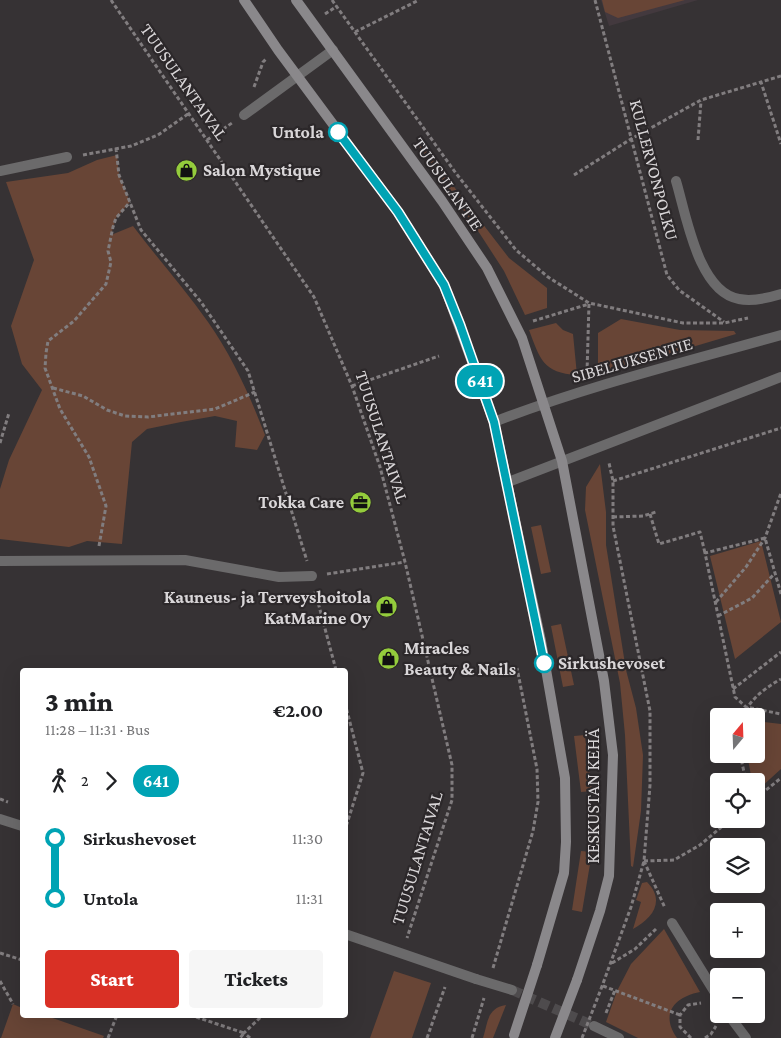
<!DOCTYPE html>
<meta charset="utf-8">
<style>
:root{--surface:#fff;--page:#f6f6f6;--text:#202124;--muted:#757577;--accent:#d93025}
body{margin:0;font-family:"Crimson Pro",serif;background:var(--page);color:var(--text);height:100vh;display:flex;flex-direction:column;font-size:19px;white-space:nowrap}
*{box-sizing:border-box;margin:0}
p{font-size:16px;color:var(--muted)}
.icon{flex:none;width:28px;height:28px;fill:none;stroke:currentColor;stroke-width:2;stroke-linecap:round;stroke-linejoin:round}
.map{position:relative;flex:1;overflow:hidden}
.drawer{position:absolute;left:20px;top:668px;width:328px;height:350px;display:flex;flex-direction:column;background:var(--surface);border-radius:5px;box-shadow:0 5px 20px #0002}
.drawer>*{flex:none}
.badge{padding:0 10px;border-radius:16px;font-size:18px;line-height:32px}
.needle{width:32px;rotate:19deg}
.fabs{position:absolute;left:710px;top:708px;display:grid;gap:10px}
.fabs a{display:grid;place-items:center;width:55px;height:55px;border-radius:5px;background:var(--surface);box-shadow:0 5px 20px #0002;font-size:25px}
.map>.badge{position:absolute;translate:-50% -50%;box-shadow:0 0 0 2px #fff}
.legs{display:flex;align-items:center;gap:8px;height:55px;padding:0 25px;font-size:16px}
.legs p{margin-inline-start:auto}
.overview{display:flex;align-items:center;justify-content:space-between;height:85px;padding:0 25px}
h1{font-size:28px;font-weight:800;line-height:38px}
.primary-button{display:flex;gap:10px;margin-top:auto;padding:10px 25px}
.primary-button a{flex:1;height:58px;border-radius:5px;background:var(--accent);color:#fff;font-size:20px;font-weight:800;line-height:58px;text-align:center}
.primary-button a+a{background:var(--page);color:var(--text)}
ul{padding:0 25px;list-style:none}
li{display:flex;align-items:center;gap:18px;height:60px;font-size:19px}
li i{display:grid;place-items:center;width:8px;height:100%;margin:0 6px;background:currentColor}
li i::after{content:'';width:12px;height:12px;margin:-6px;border:4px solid;border-radius:50%;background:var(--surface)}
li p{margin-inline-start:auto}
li:first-child i{background:linear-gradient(#0000 50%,currentColor 0)}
li:last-child i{background:linear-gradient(currentColor 50%,#0000 0)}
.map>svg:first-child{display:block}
.built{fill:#43393e}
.green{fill:#684536}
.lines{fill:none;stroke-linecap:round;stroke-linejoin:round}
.pedestrian-tunnel{stroke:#4e4b4d;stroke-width:10;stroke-dasharray:10 5;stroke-linecap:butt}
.path{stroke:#817d7f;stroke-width:3;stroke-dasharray:4 2.5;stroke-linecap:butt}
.service{stroke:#6b6a6b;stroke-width:10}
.pedestrian{stroke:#6b6a6b;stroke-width:10}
.minor{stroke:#6b6a6b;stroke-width:10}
.tertiary{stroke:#6b6a6b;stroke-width:10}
.secondary{stroke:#8a888b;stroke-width:10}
.path-bridge{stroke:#817d7f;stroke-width:3;stroke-dasharray:4 2.5;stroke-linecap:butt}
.secondary-bridge{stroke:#8a888b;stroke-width:10}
.line-1-casing{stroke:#fff;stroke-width:11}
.line-1{stroke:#00a3b4;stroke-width:8}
.stop-1-dot{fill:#fff;stroke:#00a3b4;stroke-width:2.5}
.labels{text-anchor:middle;stroke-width:4.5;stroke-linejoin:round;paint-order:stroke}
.street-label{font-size:18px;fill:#d9d6d8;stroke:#2c282a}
.stop-label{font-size:18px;font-weight:bold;fill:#d9d6d8;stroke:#2c282a;text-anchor:end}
.poi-label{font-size:18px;font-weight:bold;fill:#d9d6d8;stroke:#2c282a;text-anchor:start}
</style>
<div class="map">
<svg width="781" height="1038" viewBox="0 0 781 1038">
<rect width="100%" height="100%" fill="#363234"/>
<!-- built -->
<path class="built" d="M 601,0 L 698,0 L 609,26 Z"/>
<!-- green -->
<path class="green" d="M 602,0 L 685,0 L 618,18 L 605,12 Z
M 421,144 L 509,258 L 547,288 L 547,308 L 525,315 L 504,271 L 480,234 L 419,146 Z
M 117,155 L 119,175 L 130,202 L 116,218 L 111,235 L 133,226 C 157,258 185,289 208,322 C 232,356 250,396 265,435 L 257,450 L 235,447 L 237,421 L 215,416 L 181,422 L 147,429 L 132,442 L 122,544 L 87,541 L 69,547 L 0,539 L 0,489 L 9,460 L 42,390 L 22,364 L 11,326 L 34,260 L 6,182 L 68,173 L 97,160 Z
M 621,319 L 680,330 L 734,331 L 736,334 L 625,367 L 598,373 L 598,333 Z
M 556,323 L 563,330 L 573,334 L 577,375 C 543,373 540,359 529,330 Z
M 600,464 L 606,512 L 606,545 L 626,670 L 636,708 L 643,755 L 641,811 L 633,867 L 631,866 L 625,735 L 620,683 L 585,510 L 586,487 Z
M 541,525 L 551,572 L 541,574 L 531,527 Z
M 761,541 L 781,622 L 735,659 L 710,556 Z
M 561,624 L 574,685 L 563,687 L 551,626 Z
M 756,721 L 781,724 L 781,769 L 758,790 L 756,781 L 752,781 L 747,754 L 756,754 Z
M 585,735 L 592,791 L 581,792 L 574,736 Z
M 581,851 L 592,852 L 582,912 L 572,910 Z
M 647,882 C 666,901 652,919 633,929 L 641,902 L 636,900 L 642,883 Z
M 664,929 L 700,992 C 674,997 660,1014 677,1038 L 638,1038 L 606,1022 L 617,991 L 631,964 Z
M 394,971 L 431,983 L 412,1038 L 370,1038 Z
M 13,1004 L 22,1008 L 22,1015 L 44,1015 L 104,1036 L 103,1038 L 1,1038 Z
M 506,1005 L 493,1038 L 483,1038 C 488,1022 487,1008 506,1005 Z"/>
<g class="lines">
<!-- pedestrian-tunnel -->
<path class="pedestrian-tunnel" d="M 512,990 L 594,1026"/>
<!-- path -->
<path class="path" d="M 111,0 L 314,297 L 352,386 L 380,467 L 405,562 L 452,765 L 452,800 L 407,938
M 332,0 L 455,172 L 516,250 L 548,277 L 589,303 L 683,323 L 724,323 L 748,318
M 595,0 L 667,275 L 679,290 L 724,322
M 325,14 L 337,6
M 355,32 L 419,0
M 781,76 L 761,82 L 781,144
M 254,87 L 263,62 L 266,59
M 207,140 L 232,123
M 698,140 L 701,101
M 116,148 L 119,175 L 141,230 L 201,302 L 248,371 L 307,561
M 83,155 L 131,146 L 158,135 L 188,114
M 574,175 L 631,139 L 701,100 L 761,82
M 533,321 L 589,304
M 587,373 L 589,303
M 352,386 L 439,356
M 53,388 L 83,396 L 107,410 L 125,416 L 148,417 L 215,409 L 255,392
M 0,443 L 9,413
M 613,481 L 781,428
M 650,514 L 659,544 L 700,532 L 705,553
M 613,517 L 643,516 L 656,512
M 99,546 L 106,506 L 89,457 L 60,409 L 45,368 L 46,353 L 48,341 L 74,321 L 106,284 L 111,262 L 108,251 L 113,227 L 116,218 L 130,202
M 327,574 L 405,562
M 315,591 L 336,670
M 781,594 L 765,538 L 705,553 L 735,697 L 746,707 L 781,714
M 716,602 L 746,567 L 765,538 L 781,493
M 718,616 L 752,598 L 775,573
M 733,689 L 781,652
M 345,703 L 363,773 L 345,830
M 743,716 C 750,699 765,688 781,679
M 740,754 L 746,781
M 756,798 L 781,778
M 0,799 L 8,802
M 644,861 L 674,860 L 700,845 L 731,819
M 644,861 L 665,908
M 0,953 L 22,960
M 612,963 L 635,949 L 656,929
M 493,968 L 533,831 L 538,802 L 537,769 L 517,668
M 0,981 L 13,1004
M 603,986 L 680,1015
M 601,989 L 631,907 L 644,861 L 650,785 L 650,711 L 613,526 L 613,481 L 609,463
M 606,1013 L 615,990
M 190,1015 L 244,1033 L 240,1038
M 108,1038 L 117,1015
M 250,1038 L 244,1033 L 263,1015
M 427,1038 L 445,987
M 472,1038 L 484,998
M 691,1038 L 680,1027 L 680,1015 L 688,1005 L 701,1003
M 705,1038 L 711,1034 L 716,1026"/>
<!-- service -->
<path class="service" d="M 676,181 C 686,214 698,292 739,299 C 753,302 768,298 781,294"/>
<!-- pedestrian -->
<path class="pedestrian" d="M 672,923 L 719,999
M 476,979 L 512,990
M 728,1014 L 746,1038
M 594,1026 L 619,1038"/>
<!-- minor -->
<path class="minor" d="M 244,115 L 333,50
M 0,171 L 67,157
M 0,561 L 185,560 L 279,577 L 312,576
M 0,819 L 22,826
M 345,934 L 476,979"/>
<!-- tertiary -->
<path class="tertiary" d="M 494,422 C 587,386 685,362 781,335
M 508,482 L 781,377"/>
<!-- secondary -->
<path class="secondary" d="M 244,0 L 278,50 L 398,212 L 444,285 L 494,422 L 541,641 L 565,778 L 566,842 L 564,873 L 537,965
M 296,0 L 442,201 L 487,268 L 522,338 L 562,461 L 604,681 L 613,755 L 609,876 L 600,911 L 577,980"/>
<!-- path-bridge -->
<path class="path-bridge" d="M 582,1038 L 601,989"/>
<!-- secondary-bridge -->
<path class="secondary-bridge" d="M 514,1035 L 537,965
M 555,1038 L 577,980"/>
</g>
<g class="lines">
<defs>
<path id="line-1" d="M 338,132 L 398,212 L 444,285 L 460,325 L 494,422 L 544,663"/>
</defs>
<!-- line-1 casing -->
<use href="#line-1" class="line-1-casing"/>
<!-- line-1 -->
<use href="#line-1" class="line-1"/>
</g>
<!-- icons -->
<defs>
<symbol id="shop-disc" viewBox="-11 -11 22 22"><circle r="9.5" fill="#94cc3c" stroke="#2c282a"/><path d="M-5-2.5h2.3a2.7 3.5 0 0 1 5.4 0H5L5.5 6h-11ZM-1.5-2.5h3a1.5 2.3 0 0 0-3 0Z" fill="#111"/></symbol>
<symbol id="office-disc" viewBox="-11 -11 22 22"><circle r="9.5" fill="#94cc3c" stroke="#2c282a"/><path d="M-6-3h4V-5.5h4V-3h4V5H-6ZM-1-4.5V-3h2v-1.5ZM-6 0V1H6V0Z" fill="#111"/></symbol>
</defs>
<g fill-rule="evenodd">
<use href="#shop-disc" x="174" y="158" width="25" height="25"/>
<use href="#office-disc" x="348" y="490" width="25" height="25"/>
<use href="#shop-disc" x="374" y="594" width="25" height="25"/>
<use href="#shop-disc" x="376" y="646" width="25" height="25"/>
</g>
<!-- markers -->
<g class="stop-1-dot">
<circle cx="338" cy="132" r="9"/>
<circle cx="544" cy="663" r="9"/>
</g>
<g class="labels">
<!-- street labels -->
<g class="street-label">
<text transform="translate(184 82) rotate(55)" y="6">TUUSULANTAIVAL</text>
<text transform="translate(654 170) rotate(75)" y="6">KULLERVONPOLKU</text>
<text transform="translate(448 184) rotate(55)" y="6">TUUSULANTIE</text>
<text transform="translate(632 360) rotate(-16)" y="6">SIBELIUKSENTIE</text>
<text transform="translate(382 437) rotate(72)" y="6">TUUSULANTAIVAL</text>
<text transform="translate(593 796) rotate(-90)" y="6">KESKUSTAN KEHÄ</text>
<text transform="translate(417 858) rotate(-73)" y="6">TUUSULANTAIVAL</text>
</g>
<!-- stop labels -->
<g class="stop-label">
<text x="324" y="138">Untola</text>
<text x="558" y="669" text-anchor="start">Sirkushevoset</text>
</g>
<!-- poi labels -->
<g class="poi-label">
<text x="203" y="176">Salon Mystique</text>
<text x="344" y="508" text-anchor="end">Tokka Care</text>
<text x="371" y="603" text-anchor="end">Kauneus- ja Terveyshoitola<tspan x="371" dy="21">KatMarine Oy</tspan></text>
<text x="404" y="654">Miracles<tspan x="404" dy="21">Beauty &amp; Nails</tspan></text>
</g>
</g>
</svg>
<div class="fabs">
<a><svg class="needle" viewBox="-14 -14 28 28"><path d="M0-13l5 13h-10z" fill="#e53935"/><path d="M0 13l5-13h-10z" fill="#757577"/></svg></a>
<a><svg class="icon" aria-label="locate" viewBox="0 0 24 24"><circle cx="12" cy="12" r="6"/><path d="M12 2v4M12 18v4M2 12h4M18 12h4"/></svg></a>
<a><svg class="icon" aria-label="layers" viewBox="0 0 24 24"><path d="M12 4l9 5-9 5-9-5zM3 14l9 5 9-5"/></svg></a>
<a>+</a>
<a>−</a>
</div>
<b class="badge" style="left:480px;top:381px;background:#00a3b4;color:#fff">641</b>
<section class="drawer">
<div class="overview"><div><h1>3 min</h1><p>11:28 – 11:31 · Bus</p></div><b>€2.00</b></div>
<div class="legs"><svg class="icon" aria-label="walk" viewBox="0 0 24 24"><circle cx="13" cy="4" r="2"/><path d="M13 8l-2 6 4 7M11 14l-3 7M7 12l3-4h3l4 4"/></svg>2<svg class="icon" aria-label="forward" viewBox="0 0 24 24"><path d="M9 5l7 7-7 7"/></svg><b class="badge" style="background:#00a3b4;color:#fff">641</b></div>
<ul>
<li><i style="color:#00a3b4"></i><b>Sirkushevoset</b><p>11:30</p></li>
<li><i style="color:#00a3b4"></i><b>Untola</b><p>11:31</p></li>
</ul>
<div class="primary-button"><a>Start</a><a>Tickets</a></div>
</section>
</div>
